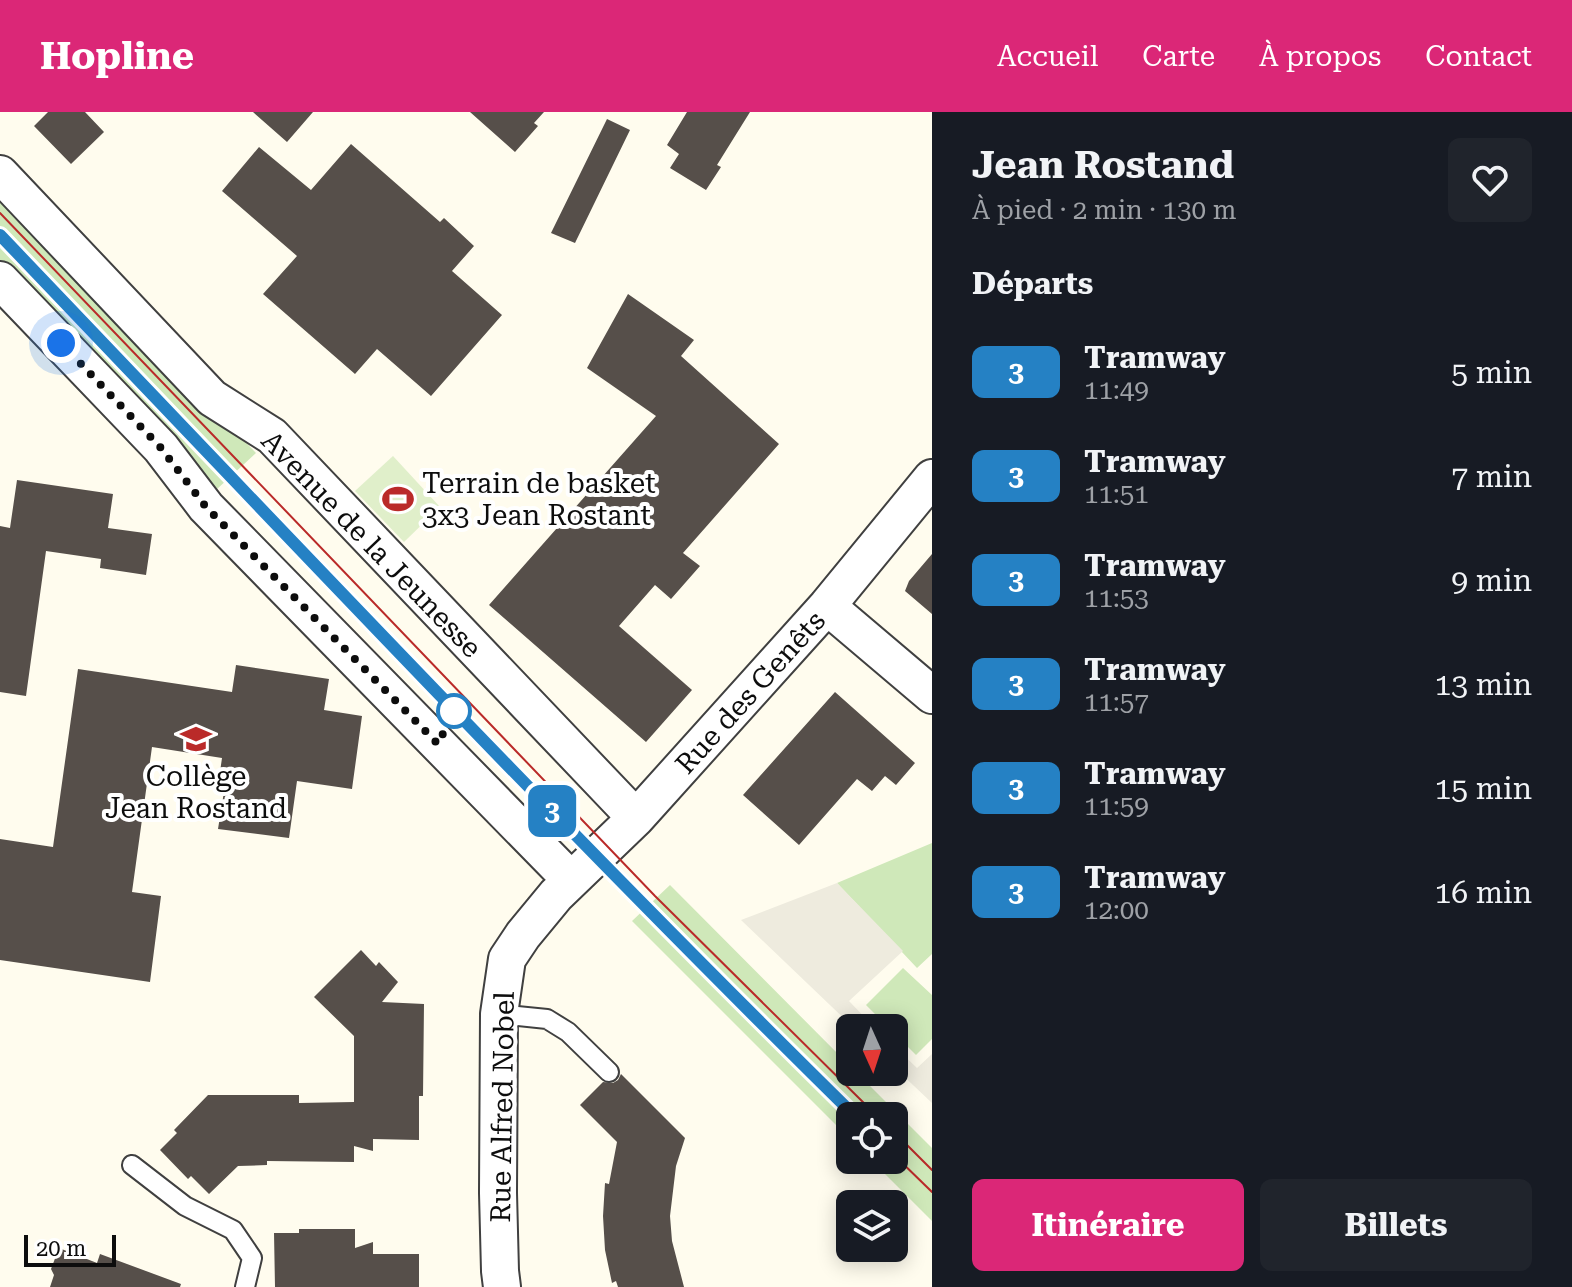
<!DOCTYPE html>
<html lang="fr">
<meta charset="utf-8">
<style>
:root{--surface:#171b24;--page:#20242c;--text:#f1f3f6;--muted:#9ea1a6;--accent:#db2777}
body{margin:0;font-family:"Roboto Serif",serif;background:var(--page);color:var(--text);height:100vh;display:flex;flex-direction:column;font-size:30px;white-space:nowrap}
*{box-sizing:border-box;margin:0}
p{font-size:26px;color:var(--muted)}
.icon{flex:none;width:44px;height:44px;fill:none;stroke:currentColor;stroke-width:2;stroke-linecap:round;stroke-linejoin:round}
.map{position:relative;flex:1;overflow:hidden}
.drawer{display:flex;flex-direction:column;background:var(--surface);width:640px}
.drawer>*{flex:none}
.badge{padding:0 16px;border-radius:12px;font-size:28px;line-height:52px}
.needle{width:52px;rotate:177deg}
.fabs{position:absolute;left:836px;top:902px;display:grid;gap:16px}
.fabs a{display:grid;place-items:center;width:72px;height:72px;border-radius:12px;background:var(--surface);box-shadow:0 4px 20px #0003;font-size:40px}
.scale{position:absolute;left:24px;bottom:20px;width:92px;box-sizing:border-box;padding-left:8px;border:4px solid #0d0d0d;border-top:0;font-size:22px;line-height:28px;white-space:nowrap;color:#0d0d0d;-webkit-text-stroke:6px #fff;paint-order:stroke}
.you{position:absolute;width:40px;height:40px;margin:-20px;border:6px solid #fff;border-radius:50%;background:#1a73e8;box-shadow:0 0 0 12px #1a73e833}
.map>.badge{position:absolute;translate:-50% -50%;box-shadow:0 0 0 4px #fff}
h2{padding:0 40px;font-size:30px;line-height:72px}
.round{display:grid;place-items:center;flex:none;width:84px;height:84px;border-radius:12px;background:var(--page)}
.summary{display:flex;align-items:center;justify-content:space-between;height:136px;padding:0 40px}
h1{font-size:38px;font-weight:700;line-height:60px}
.button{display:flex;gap:16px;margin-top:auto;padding:16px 40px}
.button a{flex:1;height:92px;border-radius:12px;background:var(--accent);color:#fff;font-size:32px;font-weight:700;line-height:92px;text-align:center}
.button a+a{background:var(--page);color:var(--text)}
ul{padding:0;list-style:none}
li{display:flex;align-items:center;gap:24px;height:104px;padding:0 40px}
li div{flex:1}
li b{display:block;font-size:30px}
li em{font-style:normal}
li .badge{min-width:88px;font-weight:700;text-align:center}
header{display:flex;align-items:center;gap:48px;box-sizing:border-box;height:112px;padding:0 40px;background:var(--accent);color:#fff}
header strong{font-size:38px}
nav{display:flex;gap:44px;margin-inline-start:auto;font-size:28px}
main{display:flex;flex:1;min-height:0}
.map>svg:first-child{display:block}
.green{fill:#cfe8b9}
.pitch{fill:#e0efca}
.plaza{fill:#eeebde}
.building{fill:#564f4a}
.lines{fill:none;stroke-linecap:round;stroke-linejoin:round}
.lane-casing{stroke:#404040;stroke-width:22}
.street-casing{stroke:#404040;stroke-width:40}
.lane{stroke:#fff;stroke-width:18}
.street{stroke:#fff;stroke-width:36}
.tram{stroke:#ba2a29;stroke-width:2}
.line-casing{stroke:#fff;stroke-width:18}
.line{stroke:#2581c4;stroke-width:12}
.walk{stroke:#0d0d0d;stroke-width:8;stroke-dasharray:0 14.4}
.stop-dot{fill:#fff;stroke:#2581c4;stroke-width:4}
.labels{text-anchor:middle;stroke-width:8;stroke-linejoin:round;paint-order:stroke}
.poi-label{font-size:28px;fill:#0d0d0d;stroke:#fff;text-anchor:start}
.street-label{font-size:28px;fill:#0d0d0d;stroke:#fff}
</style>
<header>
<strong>Hopline</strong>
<nav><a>Accueil</a><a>Carte</a><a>À propos</a><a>Contact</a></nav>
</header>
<main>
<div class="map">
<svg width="932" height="1175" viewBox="0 0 932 1175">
<rect width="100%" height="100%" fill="#fffcee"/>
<!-- green -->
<path class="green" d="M 0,73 L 256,341 L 216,378 L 0,152 Z
M 932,731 L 932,842 L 917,856 L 837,771 Z
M 670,773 L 850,954 L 850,960 L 856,960 L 932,1036 L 932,1109 L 871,1048 L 894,1048 L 894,1004 L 850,1004 L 850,1027 L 632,809 Z
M 903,856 L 932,883 L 932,927 L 916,943 L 894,921 L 894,916 L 889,916 L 866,893 Z"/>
<!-- pitch -->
<path class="pitch" d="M 393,344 L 440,395 L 404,430 L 355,379 Z"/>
<!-- plaza -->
<path class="plaza" d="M 837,771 L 903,839 L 849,889 L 875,916 L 854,916 L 741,808 Z
M 894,934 L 917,956 L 932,942 L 932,991 L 894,955 Z"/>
<!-- building -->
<path class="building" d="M 48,0 L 85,0 L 104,20 L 71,52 L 34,14 Z
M 253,0 L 313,0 L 287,30 Z
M 470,0 L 544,0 L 534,11 L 538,14 L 515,40 Z
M 687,0 L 750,0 L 717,53 L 721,55 L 706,78 L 670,56 L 679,42 L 667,33 Z
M 607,7 L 630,18 L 575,131 L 551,121 Z
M 351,32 L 440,110 L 444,106 L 474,134 L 452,159 L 502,203 L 431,284 L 377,237 L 355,262 L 263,182 L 297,144 L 222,79 L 259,35 L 311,78 Z
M 628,182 L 694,228 L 681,244 L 779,332 L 683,441 L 700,454 L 671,487 L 655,473 L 619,514 L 692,578 L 646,630 L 489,493 L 656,304 L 587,256 Z
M 17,368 L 113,382 L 108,416 L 152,422 L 146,463 L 100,456 L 101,447 L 46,439 L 26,584 L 0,580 L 0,414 L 10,416 Z
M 932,442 L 932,502 L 905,479 L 909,469 Z
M 236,553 L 329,567 L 324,598 L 362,604 L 352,677 L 297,669 L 289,726 L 218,717 L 227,661 L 220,660 L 222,646 L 152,635 L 132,780 L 161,784 L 150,870 L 0,848 L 0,727 L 53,735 L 78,557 L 232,580 Z
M 835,580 L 915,651 L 896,673 L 885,664 L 872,679 L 857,667 L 799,733 L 743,683 Z
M 361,838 L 376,854 L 379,850 L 398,870 L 382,890 L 424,892 L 423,984 L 419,984 L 419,1028 L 373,1027 L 373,1039 L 354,1034 L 354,1050 L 267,1049 L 267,1053 L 238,1054 L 209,1082 L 191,1064 L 188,1067 L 160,1038 L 177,1021 L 174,1018 L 208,983 L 299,983 L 299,991 L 354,990 L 354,924 L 314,885 Z
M 621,962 L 685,1026 L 676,1054 L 670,1104 L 672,1129 L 684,1175 L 618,1175 L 616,1169 L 612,1171 L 605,1138 L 603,1104 L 605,1071 L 609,1072 L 617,1030 L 580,993 L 603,970 L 613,971 L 618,968 Z
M 299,1117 L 355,1117 L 355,1136 L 373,1130 L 373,1142 L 419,1142 L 419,1175 L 275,1175 L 274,1121 L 299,1121 Z
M 59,1136 L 97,1151 L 100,1142 L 181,1172 L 180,1175 L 50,1175 L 54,1163 L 51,1157 Z"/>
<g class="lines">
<defs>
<path id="lane" d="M 499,902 L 547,907 L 568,920 L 609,960
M 132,1053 L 185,1094 L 233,1118 L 252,1146 L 245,1175"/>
<path id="street" d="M 0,62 L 212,286 L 272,324 L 636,706
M 0,168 L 161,336 L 206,395 L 571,768
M 827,494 L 932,583
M 502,1175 L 500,1159 L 498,1081 L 499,902 L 507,847 L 523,823 L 556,783 L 636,706 L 827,494 L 932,366"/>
</defs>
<!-- lane casing -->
<use href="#lane" class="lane-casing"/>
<!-- street casing -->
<use href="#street" class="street-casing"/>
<!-- lane -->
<use href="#lane" class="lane"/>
<!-- street -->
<use href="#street" class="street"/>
<!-- tram -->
<path class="tram" d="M 0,101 L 655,784 L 877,1004
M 0,123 L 438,583 L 647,799 L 855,1004
M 894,1020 L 932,1058
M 894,1043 L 932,1080"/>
</g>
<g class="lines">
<defs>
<path id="line" d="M 0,123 C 283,419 563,717 855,1004"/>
</defs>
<!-- line casing -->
<use href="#line" class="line-casing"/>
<!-- line -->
<use href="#line" class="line"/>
<!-- walk -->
<path class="walk" d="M 61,231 L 161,336 L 206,395 L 438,632 L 454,599"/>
</g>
<!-- icons -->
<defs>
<symbol id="stadium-bare" viewBox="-9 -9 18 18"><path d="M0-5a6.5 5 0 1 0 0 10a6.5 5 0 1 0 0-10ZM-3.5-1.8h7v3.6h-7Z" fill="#ba2a29" stroke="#fff" stroke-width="2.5" paint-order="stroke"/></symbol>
<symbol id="school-bare" viewBox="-9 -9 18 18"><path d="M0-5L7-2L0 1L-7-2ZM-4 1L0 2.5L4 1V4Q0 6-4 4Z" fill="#ba2a29" stroke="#fff" stroke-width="2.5" paint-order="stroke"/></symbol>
</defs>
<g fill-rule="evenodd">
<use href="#stadium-bare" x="376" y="365" width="44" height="44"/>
<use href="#school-bare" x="174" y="605" width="44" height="44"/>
</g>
<!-- markers -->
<circle class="stop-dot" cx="454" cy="599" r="16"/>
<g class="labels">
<!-- poi labels -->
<g class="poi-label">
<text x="422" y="381">Terrain de basket<tspan x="422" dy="32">3x3 Jean Rostant</tspan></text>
<text x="196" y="674" text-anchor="middle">Collège<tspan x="196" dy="32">Jean Rostand</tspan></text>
</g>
<!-- street labels -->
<g class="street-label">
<text transform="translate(372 432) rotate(46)" y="10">Avenue de la Jeunesse</text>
<text transform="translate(750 580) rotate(-48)" y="10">Rue des Genêts</text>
<text transform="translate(502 995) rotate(-89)" y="10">Rue Alfred Nobel</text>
</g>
</g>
</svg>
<div class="fabs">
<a><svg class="needle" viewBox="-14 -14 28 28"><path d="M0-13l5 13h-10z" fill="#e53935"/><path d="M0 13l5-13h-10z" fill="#9ea1a6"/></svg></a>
<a><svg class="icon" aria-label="locate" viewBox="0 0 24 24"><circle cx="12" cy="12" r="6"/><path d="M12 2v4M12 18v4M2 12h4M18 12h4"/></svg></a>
<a><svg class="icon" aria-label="layers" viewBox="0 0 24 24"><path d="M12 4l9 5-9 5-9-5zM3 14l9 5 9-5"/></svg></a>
</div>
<div class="scale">20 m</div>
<div class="you" style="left:61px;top:231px"></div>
<b class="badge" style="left:552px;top:699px;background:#2581c4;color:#fff">3</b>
</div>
<section class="drawer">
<div class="summary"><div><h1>Jean Rostand</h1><p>À pied · 2 min · 130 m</p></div><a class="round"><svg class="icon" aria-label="heart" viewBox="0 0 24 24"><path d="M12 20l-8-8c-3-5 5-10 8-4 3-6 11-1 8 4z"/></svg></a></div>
<h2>Départs</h2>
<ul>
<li><span class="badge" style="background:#2581c4;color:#fff">3</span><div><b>Tramway</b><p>11:49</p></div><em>5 min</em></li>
<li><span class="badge" style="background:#2581c4;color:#fff">3</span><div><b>Tramway</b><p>11:51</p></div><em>7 min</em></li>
<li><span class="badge" style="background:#2581c4;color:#fff">3</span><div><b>Tramway</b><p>11:53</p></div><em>9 min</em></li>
<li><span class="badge" style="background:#2581c4;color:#fff">3</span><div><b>Tramway</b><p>11:57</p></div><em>13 min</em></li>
<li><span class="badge" style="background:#2581c4;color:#fff">3</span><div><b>Tramway</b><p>11:59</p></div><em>15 min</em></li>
<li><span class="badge" style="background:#2581c4;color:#fff">3</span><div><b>Tramway</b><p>12:00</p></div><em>16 min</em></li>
</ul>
<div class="button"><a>Itinéraire</a><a>Billets</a></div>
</section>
</main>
